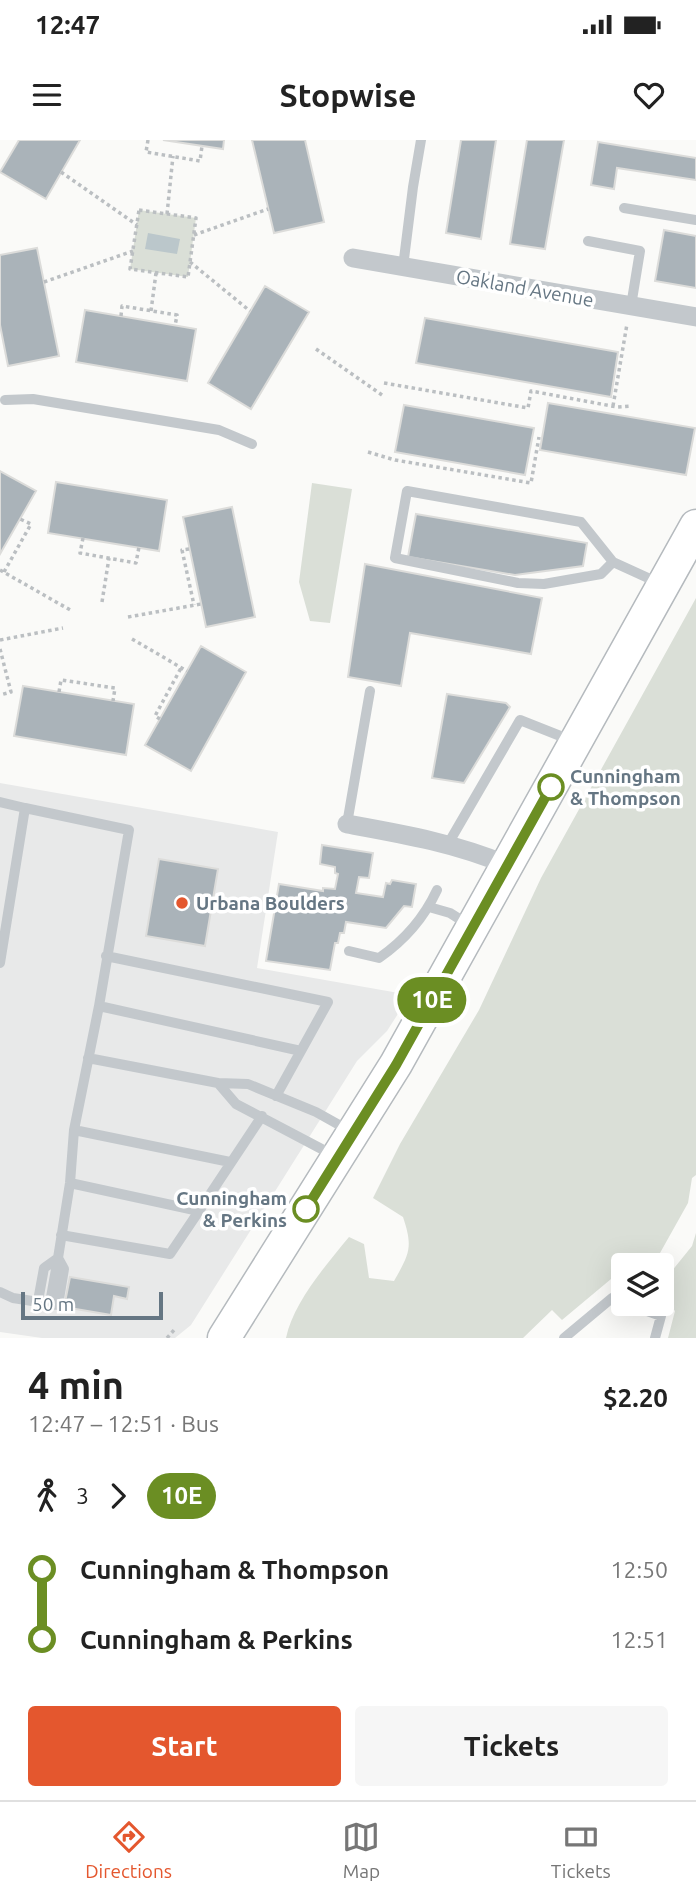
<!DOCTYPE html>
<meta charset="utf-8">
<style>
:root{--surface:#fff;--page:#f6f6f6;--text:#222;--muted:#767676;--line:#e0e0e0;--accent:#e4572e}
body{margin:0;font-family:Ubuntu,sans-serif;background:var(--page);color:var(--text);height:100vh;display:flex;flex-direction:column;font-size:26px;white-space:nowrap}
*{box-sizing:border-box;margin:0}
p{font-size:23px;color:var(--muted)}
.icon{flex:none;width:38px;height:38px;fill:none;stroke:currentColor;stroke-width:2;stroke-linecap:round;stroke-linejoin:round}
.map{position:relative;height:1198px;overflow:hidden}
.drawer{display:flex;flex-direction:column;background:var(--surface);flex:1}
.drawer>*{flex:none}
.badge{padding:0 14px;border-radius:23px;font-size:24px;line-height:46px}
.fabs{position:absolute;left:611px;top:1113px;display:grid;gap:14px}
.fabs a{display:grid;place-items:center;width:63px;height:63px;border-radius:7px;background:var(--surface);box-shadow:0 7px 28px #0002;font-size:35px}
.scale{position:absolute;left:21px;bottom:18px;width:142px;box-sizing:border-box;padding-left:7px;border:4px solid #657683;border-top:0;font-size:19px;line-height:24px;white-space:nowrap;color:#657683;-webkit-text-stroke:5px #fff;paint-order:stroke}
.map>.badge{position:absolute;translate:-50% -50%;box-shadow:0 0 0 4px #fff}
.legs{display:flex;align-items:center;gap:10px;height:77px;padding:0 28px;font-size:23px}
.legs p{margin-inline-start:auto}
.head{display:flex;align-items:center;justify-content:space-between;height:119px;padding:0 28px}
h1{font-size:38px;font-weight:600;line-height:52px}
.primary-button{display:flex;gap:14px;margin-top:auto;padding:14px 28px}
.primary-button a{flex:1;height:80px;border-radius:7px;background:var(--accent);color:#fff;font-size:28px;font-weight:600;line-height:80px;text-align:center}
.primary-button a+a{background:var(--page);color:var(--text)}
ul{padding:0 28px;list-style:none}
li{display:flex;align-items:center;gap:24px;height:70px;font-size:26px}
li i{display:grid;place-items:center;width:10px;height:100%;margin:0 9px;background:currentColor}
li i::after{content:'';width:18px;height:18px;margin:-9px;border:5px solid;border-radius:50%;background:var(--surface)}
li p{margin-inline-start:auto}
li:first-child i{background:linear-gradient(#0000 50%,currentColor 0)}
li:last-child i{background:linear-gradient(currentColor 50%,#0000 0)}
.status{display:flex;justify-content:space-between;align-items:center;height:49px;padding:0 35px;background:var(--surface);direction:ltr}
.status svg{height:19px;fill:currentColor}
header{display:flex;justify-content:space-between;align-items:center;height:91px;padding:0 28px;background:var(--surface);font-size:32px;font-weight:600}
.tab-bar{display:flex;justify-content:space-around;align-items:center;height:98px;border-top:2px solid var(--line);background:var(--surface);font-size:19px;color:var(--muted)}
.tab-bar a{display:grid;justify-items:center;gap:4px}
.tab-bar .on{color:var(--accent)}
.map>svg:first-child{display:block}
.built{fill:#e8e9e9}
.green{fill:#dadfd7}
.water{fill:#bbc7cb}
.building{fill:#aab3b9;stroke:#dcdcda;stroke-width:2}
.lines{fill:none;stroke-linecap:round;stroke-linejoin:round}
.primary-casing{stroke:#b5babe;stroke-width:35}
.path{stroke:#bbbfc2;stroke-width:3.5;stroke-dasharray:3.5 3.5;stroke-linecap:butt}
.service{stroke:#c3c8cc;stroke-width:10}
.minor{stroke:#c3c8cc;stroke-width:19}
.primary{stroke:#fff;stroke-width:32}
.line-1-casing{stroke:#fff;stroke-width:16}
.line-1{stroke:#6b8e23;stroke-width:10}
.stop-1-dot{fill:#fff;stroke:#6b8e23;stroke-width:3.5}
.poi-dot{fill:#e4572e;stroke:#fff;stroke-width:2.5}
.labels{text-anchor:middle;stroke-width:7;stroke-linejoin:round;paint-order:stroke}
.street-label{font-size:19px;fill:#657683;stroke:#fff}
.stop-label{font-size:19px;font-weight:bold;fill:#657683;stroke:#fff;text-anchor:start}
.poi-label{font-size:19px;font-weight:bold;fill:#657683;stroke:#fff;text-anchor:start}
</style>
<div class="status"><b>12:47</b><svg viewBox="0 0 49 12"><path d="M0 12V9h3v3zM5 12V6h3v6zM10 12V3h3v9zM15 12V0h3v12zM26 1h20v11H26zM47 4h2v5h-2z"/></svg></div>
<header><svg class="icon" aria-label="menu" viewBox="0 0 24 24"><path d="M4 6h16M4 12h16M4 18h16"/></svg>Stopwise<svg class="icon" aria-label="heart" viewBox="0 0 24 24"><path d="M12 20l-8-8c-3-5 5-10 8-4 3-6 11-1 8 4z"/></svg></header>
<div class="map">
<svg width="696" height="1198" viewBox="0 0 696 1198">
<rect width="100%" height="100%" fill="#fafaf8"/>
<!-- built -->
<path class="built" d="M 0,643 L 278,692 L 257,828 L 410,855 L 387,891 L 357,921 L 191,1185 L 175,1198 L 42,1198 L 0,1192 Z"/>
<!-- green -->
<path class="green" d="M 139,70 L 196,78 L 188,137 L 130,129 Z
M 312,343 L 352,349 L 330,483 L 310,481 L 299,442 Z
M 696,458 L 696,1035 L 692,1038 L 688,1063 L 660,1113 L 637,1117 L 627,1125 L 623,1125 L 623,1129 L 562,1180 L 552,1170 L 523,1198 L 286,1198 C 293,1163 326,1125 349,1097 L 364,1104 L 369,1138 L 394,1141 C 410,1113 413,1107 403,1077 L 373,1058 L 400,1004 L 479,870 L 541,738 Z
M 696,1093 L 696,1198 L 668,1198 L 675,1171 L 662,1157 L 662,1132 L 671,1132 L 692,1106 Z"/>
<!-- water -->
<path class="water" d="M 148,93 L 180,99 L 177,114 L 145,109 Z"/>
<!-- building -->
<path class="building" d="M 19,0 L 80,0 L 46,59 L 0,32 Z
M 163,0 L 224,0 L 223,9 Z
M 252,0 L 305,0 L 324,82 L 274,93 Z
M 461,0 L 496,0 L 481,99 L 446,93 Z
M 527,0 L 564,0 L 545,109 L 510,104 Z
M 598,2 L 696,18 L 696,40 L 617,28 L 614,49 L 591,45 Z
M 664,90 L 696,96 L 696,148 L 655,141 Z
M 37,108 L 59,216 L 8,226 L 0,185 L 0,115 Z
M 265,146 L 309,172 L 251,269 L 208,243 Z
M 85,170 L 196,189 L 187,241 L 76,222 Z
M 425,178 L 618,212 L 611,257 L 416,223 Z
M 548,263 L 695,288 L 686,335 L 540,310 Z
M 404,265 L 534,288 L 525,335 L 395,312 Z
M 0,331 L 36,351 L 0,414 Z
M 56,342 L 167,360 L 159,411 L 48,393 Z
M 232,367 L 255,477 L 206,487 L 183,377 Z
M 416,374 L 587,403 L 583,426 L 515,435 L 408,417 Z
M 365,424 L 542,458 L 531,514 L 410,493 L 401,546 L 348,537 Z
M 201,506 L 246,532 L 191,631 L 145,605 Z
M 23,546 L 134,564 L 126,615 L 14,596 Z
M 447,554 L 506,563 L 510,567 L 464,643 L 432,638 Z
M 322,705 L 373,713 L 369,738 L 359,737 L 356,753 L 383,757 L 386,743 L 390,744 L 392,740 L 416,744 L 412,767 L 404,766 L 386,788 L 346,782 L 344,793 L 340,793 L 338,803 L 335,803 L 330,830 L 266,821 L 279,744 L 323,751 L 323,748 L 335,749 L 338,734 L 335,733 L 335,727 L 320,724 Z
M 159,719 L 218,729 L 205,806 L 146,796 Z
M 70,1137 L 129,1147 L 127,1159 L 114,1156 L 111,1175 L 64,1167 Z"/>
<g class="lines">
<defs>
<path id="primary" d="M 224,1198 L 396,924 L 696,386"/>
</defs>
<!-- primary casing -->
<use href="#primary" class="primary-casing"/>
<!-- path -->
<path class="path" d="M 148,0 L 146,12 L 200,21 L 202,6
M 61,32 L 137,85
M 139,70 L 196,78 L 188,137 L 130,129 Z
M 167,74 L 173,16
M 194,95 L 268,69
M 190,122 L 250,171
M 44,142 L 133,111
M 151,171 L 156,133
M 121,176 L 122,166 L 177,175 L 175,186
M 316,209 L 382,255
M 384,243 L 528,268 L 531,251 L 617,267 L 631,266
M 613,266 L 627,184
M 368,312 L 395,320 L 531,343 L 539,297
M 83,398 L 80,413 L 136,423 L 139,407
M 189,409 L 182,410 L 194,465
M 0,430 L 72,471
M 4,432 L 31,384 L 20,379
M 102,462 L 109,418
M 128,477 L 201,464
M 132,499 L 187,531
M 0,500 L 63,488
M 0,509 L 11,552 L 0,555
M 59,552 L 61,540 L 115,548 L 113,561
M 160,579 L 155,576 L 181,528
M 167,1198 L 175,1189"/>
<!-- service -->
<path class="service" d="M 624,68 L 696,80
M 588,101 L 640,111 L 631,166
M 403,127 L 413,47 L 421,0
M 5,260 L 33,259 L 219,290 L 252,304
M 613,422 L 601,434 L 544,444 L 518,443 L 395,418 L 407,351 L 581,382 L 613,422 L 659,443
M 0,662 L 25,668
M 347,684 L 370,551
M 448,704 L 520,580 L 573,601
M 429,767 L 450,773 L 469,785
M 349,811 L 379,818 C 405,800 424,778 437,750
M 106,816 L 328,862 L 276,956
M 0,823 L 25,668 L 129,690 L 99,866 L 74,990 L 70,1043 L 58,1118 L 44,1128 L 38,1161
M 99,866 L 301,911
M 88,918 L 218,943
M 74,990 L 230,1022
M 333,1015 L 236,964 L 218,943 L 248,944 L 316,972 L 350,991
M 70,1043 L 199,1071 L 262,976
M 61,1095 L 170,1114 L 199,1071
M 0,1152 L 13,1158 L 58,1165 L 64,1129 L 58,1118
M 50,1163 L 58,1118
M 628,1164 L 661,1176 L 655,1198
M 564,1198 L 612,1158 L 623,1162"/>
<!-- minor -->
<path class="minor" d="M 353,118 L 696,177
M 347,684 C 402,694 455,703 507,725"/>
<!-- primary -->
<use href="#primary" class="primary"/>
</g>
<g class="lines">
<defs>
<path id="line-1" d="M 306,1069 L 396,925 L 551,647"/>
</defs>
<!-- line-1 casing -->
<use href="#line-1" class="line-1-casing"/>
<!-- line-1 -->
<use href="#line-1" class="line-1"/>
</g>
<!-- markers -->
<g class="stop-1-dot">
<circle cx="551" cy="647" r="12"/>
<circle cx="306" cy="1069" r="12"/>
</g>
<circle class="poi-dot" cx="182" cy="763" r="7"/>
<g class="labels">
<!-- street labels -->
<g class="street-label">
<text transform="translate(525 148) rotate(10)" y="7">Oakland Avenue</text>
</g>
<!-- stop labels -->
<g class="stop-label">
<text x="570" y="643">Cunningham<tspan x="570" dy="22">&amp; Thompson</tspan></text>
<text x="287" y="1065" text-anchor="end">Cunningham<tspan x="287" dy="22">&amp; Perkins</tspan></text>
</g>
<!-- poi labels -->
<g class="poi-label">
<text x="196" y="770">Urbana Boulders</text>
</g>
</g>
</svg>
<div class="fabs">
<a><svg class="icon" aria-label="layers" viewBox="0 0 24 24"><path d="M12 4l9 5-9 5-9-5zM3 14l9 5 9-5"/></svg></a>
</div>
<div class="scale">50 m</div>
<b class="badge" style="left:432px;top:860px;background:#6b8e23;color:#fff">10E</b>
</div>
<section class="drawer">
<div class="head"><div><h1>4 min</h1><p>12:47 – 12:51 · Bus</p></div><b>$2.20</b></div>
<div class="legs"><svg class="icon" aria-label="walk" viewBox="0 0 24 24"><circle cx="13" cy="4" r="2"/><path d="M13 8l-2 6 4 7M11 14l-3 7M7 12l3-4h3l4 4"/></svg>3<svg class="icon" aria-label="forward" viewBox="0 0 24 24"><path d="M9 5l7 7-7 7"/></svg><b class="badge" style="background:#6b8e23;color:#fff">10E</b></div>
<ul>
<li><i style="color:#6b8e23"></i><b>Cunningham &amp; Thompson</b><p>12:50</p></li>
<li><i style="color:#6b8e23"></i><b>Cunningham &amp; Perkins</b><p>12:51</p></li>
</ul>
<div class="primary-button"><a>Start</a><a>Tickets</a></div>
</section>
<nav class="tab-bar">
<a class="on"><svg class="icon" aria-label="directions" viewBox="0 0 24 24"><path d="M12 3l9 9-9 9-9-9zM9 14v-3h6M13 9l2 2-2 2"/></svg>Directions</a>
<a><svg class="icon" aria-label="map" viewBox="0 0 24 24"><path d="M3 6l6-2 6 2 6-2v14l-6 2-6-2-6 2zM9 4v14M15 6v14"/></svg>Map</a>
<a><svg class="icon" aria-label="tickets" viewBox="0 0 24 24"><path d="M3 7h18v10H3zM15 7v10"/></svg>Tickets</a>
</nav>
